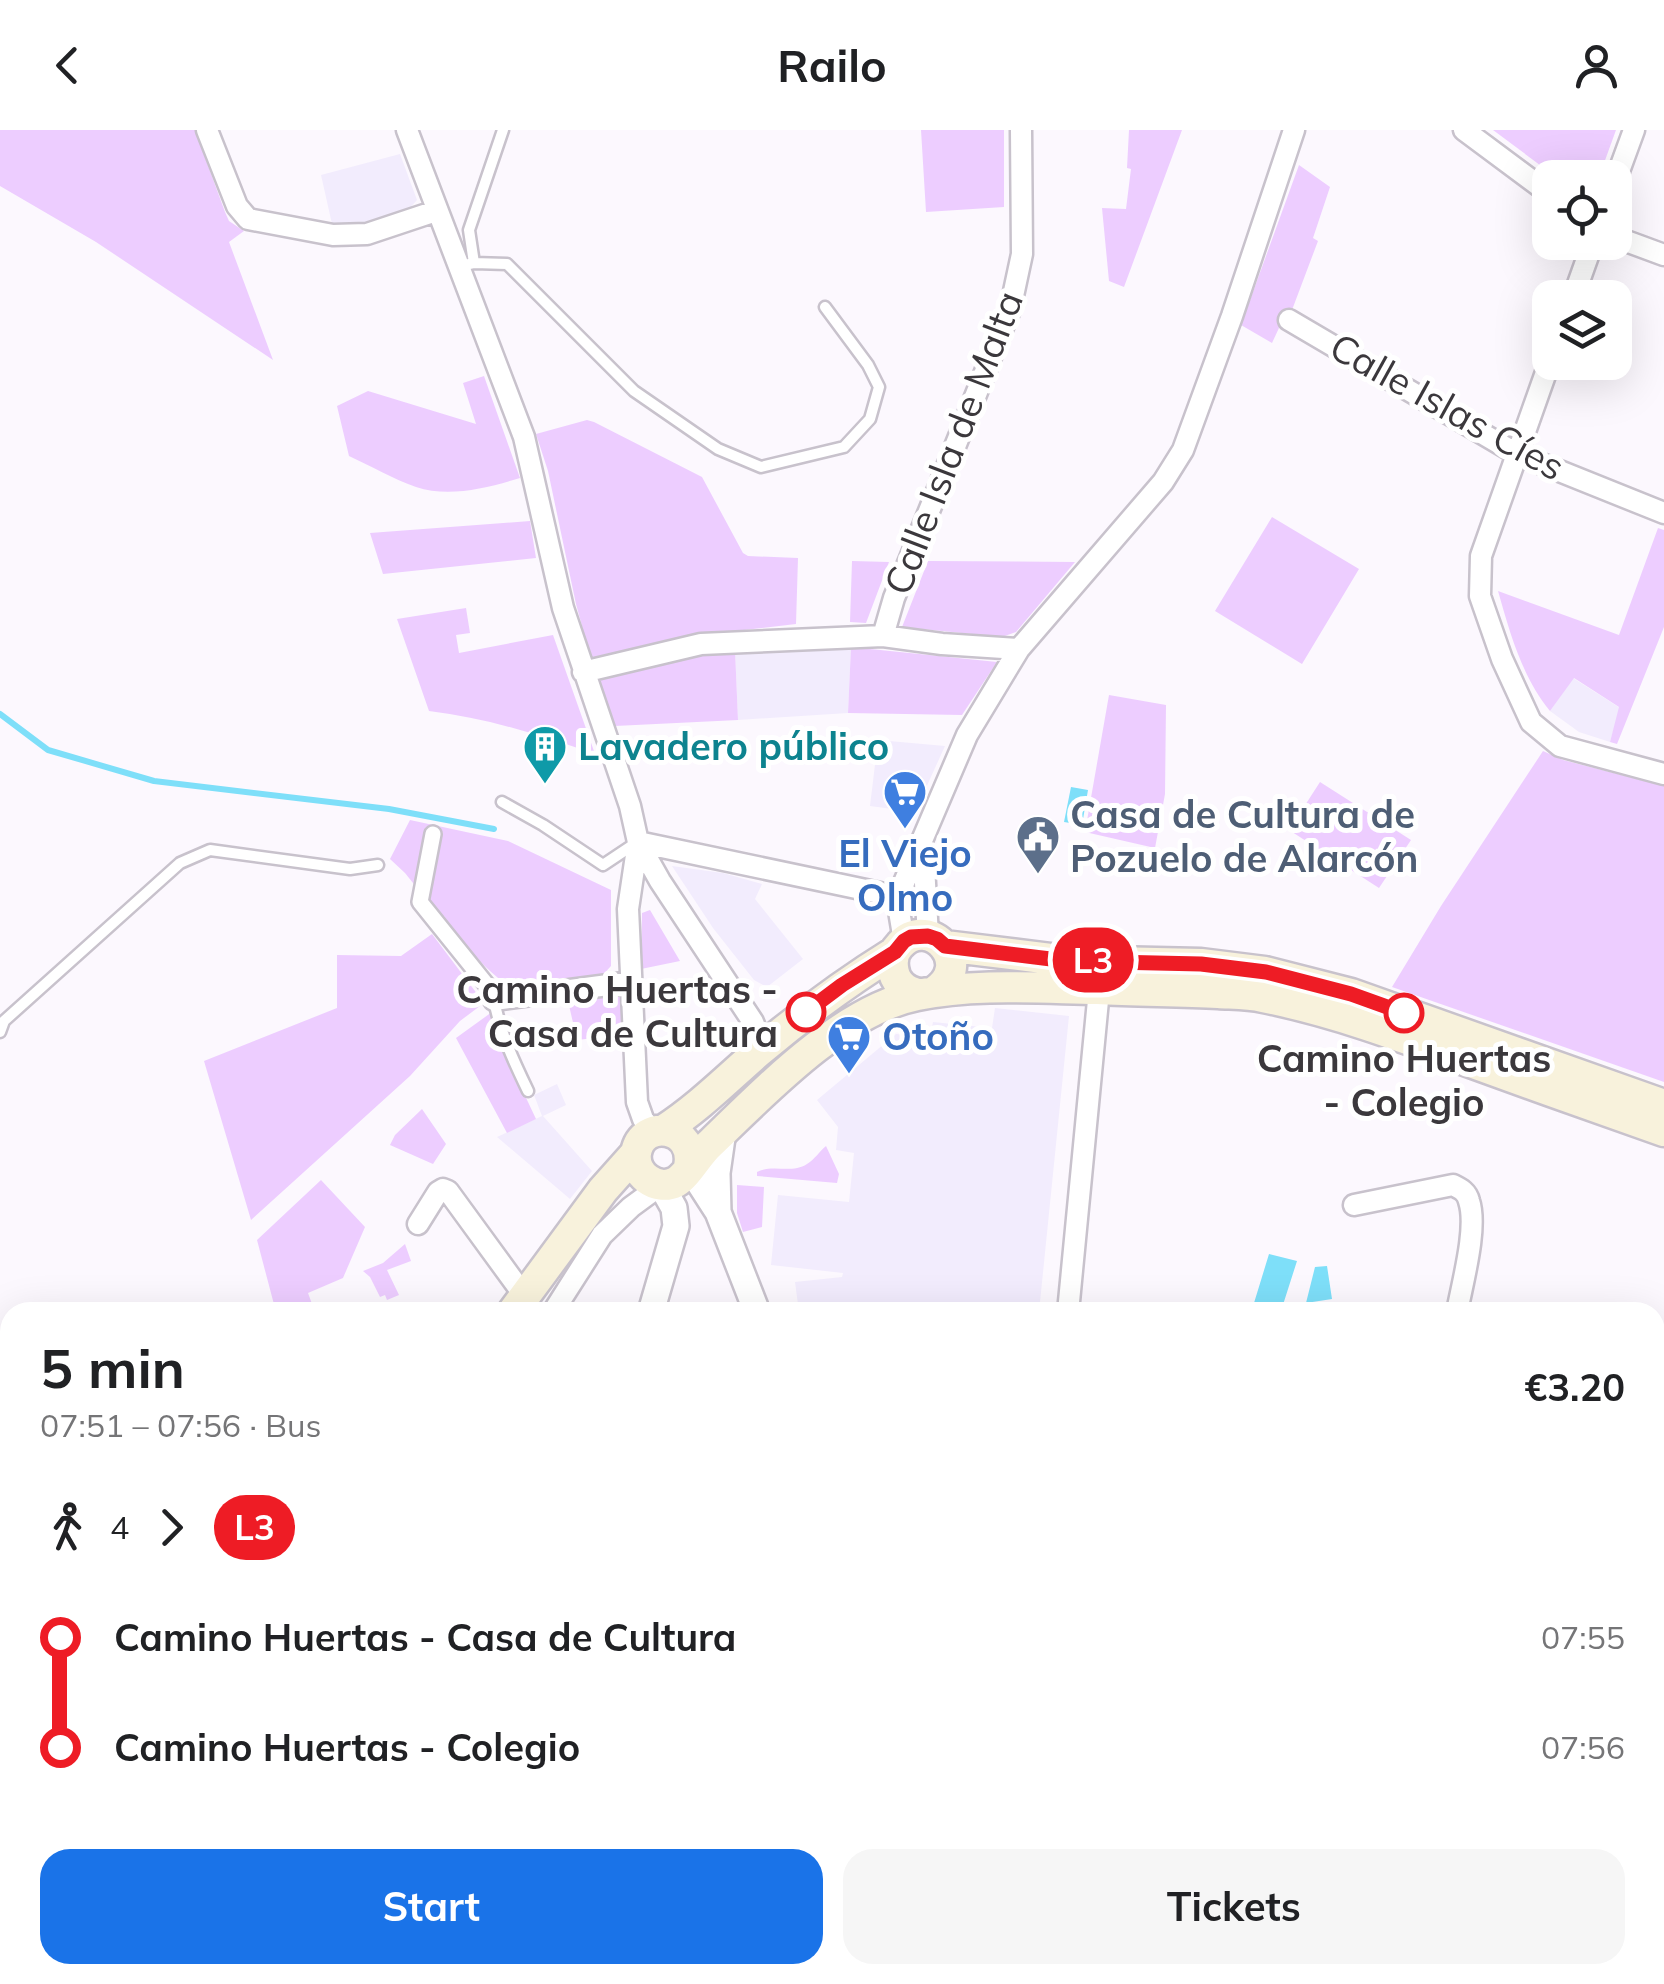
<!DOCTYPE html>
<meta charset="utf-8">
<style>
:root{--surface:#fff;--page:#f6f6f6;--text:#202124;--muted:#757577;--accent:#1a73e8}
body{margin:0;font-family:Mulish,sans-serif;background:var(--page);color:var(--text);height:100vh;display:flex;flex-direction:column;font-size:38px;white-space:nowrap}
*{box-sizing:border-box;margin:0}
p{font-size:32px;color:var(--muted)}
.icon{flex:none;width:55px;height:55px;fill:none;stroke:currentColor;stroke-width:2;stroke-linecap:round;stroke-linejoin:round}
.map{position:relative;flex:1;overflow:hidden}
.sheet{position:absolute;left:0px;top:1172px;width:1665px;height:682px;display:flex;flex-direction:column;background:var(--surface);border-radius:30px 30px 0 0;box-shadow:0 10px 40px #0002}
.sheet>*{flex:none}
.badge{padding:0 20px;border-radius:32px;font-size:35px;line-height:65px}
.buttons{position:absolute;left:1532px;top:30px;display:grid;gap:20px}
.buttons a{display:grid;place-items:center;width:100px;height:100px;border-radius:20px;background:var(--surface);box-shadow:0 10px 40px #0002;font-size:50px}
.map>.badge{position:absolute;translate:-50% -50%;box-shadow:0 0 0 5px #fff}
.legs{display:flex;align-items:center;gap:15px;height:110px;padding:0 40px;font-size:32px}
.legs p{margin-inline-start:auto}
.overview{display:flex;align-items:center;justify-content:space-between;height:170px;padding:0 40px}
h1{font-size:55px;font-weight:700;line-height:75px}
.button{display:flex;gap:20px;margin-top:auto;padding:20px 40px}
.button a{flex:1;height:115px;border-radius:30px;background:var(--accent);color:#fff;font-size:40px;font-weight:700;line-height:115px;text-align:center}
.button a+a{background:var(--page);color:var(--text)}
ul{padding:0 40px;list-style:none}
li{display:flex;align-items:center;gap:35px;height:110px;font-size:38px}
li i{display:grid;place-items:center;width:15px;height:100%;margin:0 12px;background:currentColor}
li i::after{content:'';width:25px;height:25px;margin:-12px;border:8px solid;border-radius:50%;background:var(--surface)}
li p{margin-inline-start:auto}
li:first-child i{background:linear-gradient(#0000 50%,currentColor 0)}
li:last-child i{background:linear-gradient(currentColor 50%,#0000 0)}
header{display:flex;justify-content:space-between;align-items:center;height:130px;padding:0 40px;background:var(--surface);font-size:45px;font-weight:700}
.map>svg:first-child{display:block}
.industrial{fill:#f2ecfd}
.green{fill:#edcdff}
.water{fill:#7edff9}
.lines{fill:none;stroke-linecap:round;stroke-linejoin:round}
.stream{stroke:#7edff9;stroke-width:6}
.service-casing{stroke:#c8c2cc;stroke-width:15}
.pedestrian-casing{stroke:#c8c2cc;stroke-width:20}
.minor-casing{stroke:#c8c2cc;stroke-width:25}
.tertiary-casing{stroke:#c8c2cc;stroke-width:30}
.secondary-casing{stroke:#c8c2cc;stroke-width:35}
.service{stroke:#fff;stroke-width:10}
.pedestrian{stroke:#fff;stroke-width:15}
.minor{stroke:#fff;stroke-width:20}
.tertiary{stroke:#fff;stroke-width:25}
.secondary{stroke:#f8f2dc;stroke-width:30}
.line-1-casing{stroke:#fff;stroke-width:22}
.line-1{stroke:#ee1c25;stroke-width:15}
.stop-1-dot{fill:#fff;stroke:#ee1c25;stroke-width:5}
.labels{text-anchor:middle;stroke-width:10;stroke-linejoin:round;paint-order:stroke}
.street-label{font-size:38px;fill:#3b383c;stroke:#fff}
.culture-label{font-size:38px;font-weight:bold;fill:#0d838f;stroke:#fff;text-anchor:start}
.service-label{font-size:38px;font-weight:bold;fill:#4e5e75;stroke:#fff;text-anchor:start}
.shop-label{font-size:38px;font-weight:bold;fill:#366cbe;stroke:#fff}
.stop-label{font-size:38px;font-weight:bold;fill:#3b383c;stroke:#fff;text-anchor:end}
</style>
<header><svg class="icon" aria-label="back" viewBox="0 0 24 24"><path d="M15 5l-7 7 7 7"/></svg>Railo<svg class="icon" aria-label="person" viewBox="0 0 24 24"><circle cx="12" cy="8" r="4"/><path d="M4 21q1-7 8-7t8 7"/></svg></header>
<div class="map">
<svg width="1664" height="1854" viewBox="0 0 1664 1854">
<rect width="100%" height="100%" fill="#fcf8fe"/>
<!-- industrial -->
<path class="industrial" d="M 400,24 L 417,70 L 408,80 L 369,93 L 332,94 L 321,45 Z
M 851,517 L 848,583 L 738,590 L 735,520 Z
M 1573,548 L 1620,578 L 1610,612 L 1579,602 L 1550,581 Z
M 878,610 L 945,616 L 915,682 L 870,676 Z
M 672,736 L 723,743 L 762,754 L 755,769 L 803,829 L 767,857 L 754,850 L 713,798 Z
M 995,878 L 1069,886 L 1039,1182 L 799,1182 L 795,1152 L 842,1147 L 843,1143 L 771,1135 L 778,1065 L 849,1072 L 854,1023 L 836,1020 L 838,997 L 817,970 L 896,904 L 930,907 L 933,892 L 992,898 Z
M 557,954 L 566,975 L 543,986 L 592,1041 L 570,1069 L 497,1007 L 542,986 L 534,965 Z"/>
<!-- green -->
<path class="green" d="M 0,0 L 195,0 L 225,82 L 229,91 L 244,101 L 229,112 L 273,230 L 96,112 L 0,56 Z
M 921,0 L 1004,0 L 1004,77 L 926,82 Z
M 1129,0 L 1182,0 L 1124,157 L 1109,151 L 1102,78 L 1126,79 L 1131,39 L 1127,38 Z
M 1493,0 L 1616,0 L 1599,47 L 1556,47 Z
M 1299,35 L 1330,57 L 1313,108 L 1318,111 L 1292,180 L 1285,185 L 1272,213 L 1241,195 Z
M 484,246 L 520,348 C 487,358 449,368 416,357 C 393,349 371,336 349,326 L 337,276 L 368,261 L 476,294 L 463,253 Z
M 587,290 L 594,292 L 702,347 L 743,423 L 748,426 L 798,428 L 796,494 L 700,505 L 591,529 L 576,474 L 548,341 L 536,304 Z
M 1272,387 L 1359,439 L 1302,534 L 1215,481 Z
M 530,391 L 536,428 L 383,444 L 370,403 Z
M 1658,398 L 1664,400 L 1664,497 L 1617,614 L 1610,612 L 1619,577 L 1574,548 L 1550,581 C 1522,547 1510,503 1498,461 L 1619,505 Z
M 852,431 L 889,432 L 866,493 L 850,492 Z
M 928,431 L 1075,432 L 1016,502 L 1002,507 L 902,497 Z
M 466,478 L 470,503 L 456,505 L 459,523 L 553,505 L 595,624 C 540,605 487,588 429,581 L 397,489 Z
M 851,517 L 997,532 L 962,585 L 848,583 Z
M 735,520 L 738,590 L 615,596 L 598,548 L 646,534 Z
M 1109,565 L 1166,575 L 1165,664 L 1155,718 L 1085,702 Z
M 1543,621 L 1563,630 L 1664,656 L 1664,952 L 1392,857 L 1441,776 Z
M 1320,652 L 1411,710 L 1379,758 L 1289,700 Z
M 410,690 L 508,711 L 611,760 L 611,836 L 601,847 L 512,859 C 484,838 463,816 444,786 L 441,788 L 405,743 L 390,729 Z
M 650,780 L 680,831 L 641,839 L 642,783 Z
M 432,804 L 484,873 L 460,891 L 410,946 L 251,1090 L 204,931 L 337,878 L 337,825 L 401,826 Z
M 624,864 L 628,904 L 577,910 L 568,871 Z
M 492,882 L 505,923 L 536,989 L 507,1003 L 456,908 Z
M 422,979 L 446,1014 L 433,1034 L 390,1015 L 395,1005 Z
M 826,1016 L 839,1044 L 837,1053 L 757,1046 L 757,1042 C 772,1034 792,1044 807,1034 C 814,1030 820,1021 826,1016 Z
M 321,1050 L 365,1097 L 343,1148 L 308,1163 L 315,1182 L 276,1182 L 257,1110 Z
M 737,1055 L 764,1057 L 762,1097 L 743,1102 L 737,1083 Z
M 405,1114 L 411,1131 L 387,1140 L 399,1165 L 387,1170 L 385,1165 L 380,1167 L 370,1147 L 363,1141 L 383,1133 Z
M 951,1845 L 1161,1845 L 1181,1854 L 947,1854 Z"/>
<!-- water -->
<path class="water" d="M 1071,657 L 1088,660 L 1082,695 L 1064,692 Z
M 1269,1124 L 1297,1131 L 1281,1181 L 1254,1173 Z
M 1327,1136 L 1332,1169 L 1306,1173 L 1315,1137 Z"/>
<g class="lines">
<!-- stream -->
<path class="stream" d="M 0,584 L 48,620 L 154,651 L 389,679 L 494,699"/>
<defs>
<path id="service" d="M 474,133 L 507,134 L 634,261 L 718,319 L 761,337 L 844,317 L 870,289 L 879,257 L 868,235 L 825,177
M 469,134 L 474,133 L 469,100 L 503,0
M 502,672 L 543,695 L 603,735 L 636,713
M 494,870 C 500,902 514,932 528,961
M 0,902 L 4,891 L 180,733 L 210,720 L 350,739 L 378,735
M 0,1463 L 10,1457"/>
<path id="pedestrian" d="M 433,704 L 420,772 L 490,859 L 494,870
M 653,1845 L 653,1854
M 714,1854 L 716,1845"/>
<path id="minor" d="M 207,0 L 237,76 L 248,89 L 333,105 L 367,104 L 436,81
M 407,0 L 524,307 L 563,478 L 630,676 L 638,712 L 660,751 L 753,892 L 758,904 L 759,922
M 1464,0 L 1550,64
M 1615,52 L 1634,0
M 1615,107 L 1664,125
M 1573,168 L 1593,112
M 1289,190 L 1517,324 L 1664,383
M 1550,231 L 1481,426 L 1480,466 L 1502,529 L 1531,592 L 1560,616 L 1664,644
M 883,506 L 894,468 L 1010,180 L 1022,124 L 1021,0
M 583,542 L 701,514 L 883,506 L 942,514 L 1019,519
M 638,712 L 628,779 L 637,972 L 643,989 L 653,1002
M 638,712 L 880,763 L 897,769
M 923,718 L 928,806
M 904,811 L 897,769 L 967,605 L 1019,519 L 1163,352 L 1183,320 L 1232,186 L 1294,0
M 494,870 L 631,852
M 1354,1075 L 1453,1055 C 1461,1059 1467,1062 1469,1071 C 1478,1098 1462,1154 1457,1182
M 418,1094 L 438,1062 L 443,1059 L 448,1061 L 526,1168
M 553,1182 L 602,1105 L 631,1077 L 661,1055
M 1068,1182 L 1099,860
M 1655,1272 L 1664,1268
M 0,1486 L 10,1476
M 0,1593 L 10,1574
M 1655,1618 L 1664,1612
M 1655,1717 L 1664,1712
M 1655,1810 L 1664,1815
M 192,1845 L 198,1854
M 1197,1845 L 1217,1849
M 1357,1845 L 1370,1854
M 133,1854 L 138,1845
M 278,1854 L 279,1845
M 868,1854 L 870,1845"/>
<path id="tertiary" d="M 689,1037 L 718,1082 L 757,1182
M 718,1082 L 717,1043 L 723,1001
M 651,1182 L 676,1096 L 674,1078 L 661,1055
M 488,1845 L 489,1850"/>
<path id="secondary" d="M 945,816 L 1067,831 L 1201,834 L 1265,842 L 1351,864 L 1664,975
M 918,864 C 905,861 894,852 893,837 C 892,829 894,821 900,815 C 929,783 977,834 934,862
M 664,1000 C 698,978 727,949 758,922 C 803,884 845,853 895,822
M 689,1037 C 697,996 642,987 636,1023 C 633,1044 656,1062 676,1052 C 688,1045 699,1023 711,1013 C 765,961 842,880 917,865 C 975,853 1038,858 1097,859 C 1138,861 1178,861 1218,863 C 1233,864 1249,864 1263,867 C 1333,881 1398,905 1465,930 C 1531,954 1598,978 1664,1001
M 513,1182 L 603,1060 L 636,1023
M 0,1369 L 10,1366"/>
</defs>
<!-- service casing -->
<use href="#service" class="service-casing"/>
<!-- pedestrian casing -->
<use href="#pedestrian" class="pedestrian-casing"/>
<!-- minor casing -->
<use href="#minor" class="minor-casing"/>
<!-- tertiary casing -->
<use href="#tertiary" class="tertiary-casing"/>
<!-- secondary casing -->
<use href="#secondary" class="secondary-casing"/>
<!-- service -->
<use href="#service" class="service"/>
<!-- pedestrian -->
<use href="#pedestrian" class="pedestrian"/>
<!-- minor -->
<use href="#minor" class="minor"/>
<!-- tertiary -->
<use href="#tertiary" class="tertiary"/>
<!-- secondary -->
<use href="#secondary" class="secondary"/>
</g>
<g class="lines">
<defs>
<path id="line-1" d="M 806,882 L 842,855 L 895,822 L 904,811 L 911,807 L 928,806 L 937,809 L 945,816 L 1067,831 L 1201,834 L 1266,842 L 1351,864 L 1404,883"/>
</defs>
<!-- line-1 casing -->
<use href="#line-1" class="line-1-casing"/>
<!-- line-1 -->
<use href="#line-1" class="line-1"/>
</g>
<!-- icons -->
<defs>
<symbol id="building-pin" viewBox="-11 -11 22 30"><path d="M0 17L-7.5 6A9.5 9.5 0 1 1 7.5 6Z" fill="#0f9aa8" stroke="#fff"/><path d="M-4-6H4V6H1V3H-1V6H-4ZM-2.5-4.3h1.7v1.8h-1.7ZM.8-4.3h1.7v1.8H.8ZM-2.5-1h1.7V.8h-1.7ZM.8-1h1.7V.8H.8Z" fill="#fff"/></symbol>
<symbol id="supermarket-pin" viewBox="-11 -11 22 30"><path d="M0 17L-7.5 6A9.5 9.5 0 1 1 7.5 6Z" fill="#3f7fe0" stroke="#fff"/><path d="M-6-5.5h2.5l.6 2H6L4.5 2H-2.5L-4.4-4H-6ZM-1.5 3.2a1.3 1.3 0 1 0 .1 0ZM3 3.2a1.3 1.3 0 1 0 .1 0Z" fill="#fff"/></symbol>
<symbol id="civic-pin" viewBox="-11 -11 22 30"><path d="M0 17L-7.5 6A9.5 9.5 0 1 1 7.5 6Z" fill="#5c6f8a" stroke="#fff"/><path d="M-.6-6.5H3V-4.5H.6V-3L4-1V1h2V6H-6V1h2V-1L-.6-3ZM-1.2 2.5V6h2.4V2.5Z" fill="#fff"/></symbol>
</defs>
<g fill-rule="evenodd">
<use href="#building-pin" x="520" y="592" width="50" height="68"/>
<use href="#supermarket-pin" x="880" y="637" width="50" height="68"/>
<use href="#civic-pin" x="1013" y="682" width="50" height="68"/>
<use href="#supermarket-pin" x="824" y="882" width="50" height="68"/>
</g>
<!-- markers -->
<g class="stop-1-dot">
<circle cx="806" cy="882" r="18"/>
<circle cx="1404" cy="883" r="18"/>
</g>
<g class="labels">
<!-- street labels -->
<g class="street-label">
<text transform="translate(1447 277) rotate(29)" y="13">Calle Islas Cíes</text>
<text transform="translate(954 313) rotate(-69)" y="13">Calle Isla de Malta</text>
</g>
<!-- culture labels -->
<g class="culture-label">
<text x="578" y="630">Lavadero público</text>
</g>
<!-- service labels -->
<g class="service-label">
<text x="1070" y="698">Casa de Cultura de<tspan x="1070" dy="44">Pozuelo de Alarcón</tspan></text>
</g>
<!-- shop labels -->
<g class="shop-label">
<text x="905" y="737">El Viejo<tspan x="905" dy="44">Olmo</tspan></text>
<text x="882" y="920" text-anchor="start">Otoño</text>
</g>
<!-- stop labels -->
<g class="stop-label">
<text x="778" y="873">Camino Huertas -<tspan x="778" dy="44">Casa de Cultura</tspan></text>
<text x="1404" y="942" text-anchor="middle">Camino Huertas<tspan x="1404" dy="44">- Colegio</tspan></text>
</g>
</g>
</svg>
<div class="buttons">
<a><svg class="icon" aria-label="locate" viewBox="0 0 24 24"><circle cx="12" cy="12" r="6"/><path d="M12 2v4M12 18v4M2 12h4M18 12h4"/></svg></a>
<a><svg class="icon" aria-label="layers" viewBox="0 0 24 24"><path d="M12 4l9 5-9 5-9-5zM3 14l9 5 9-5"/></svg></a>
</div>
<b class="badge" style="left:1093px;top:830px;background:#ee1c25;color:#fff">L3</b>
<section class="sheet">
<div class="overview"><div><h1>5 min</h1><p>07:51 – 07:56 · Bus</p></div><b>€3.20</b></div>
<div class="legs"><svg class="icon" aria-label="walk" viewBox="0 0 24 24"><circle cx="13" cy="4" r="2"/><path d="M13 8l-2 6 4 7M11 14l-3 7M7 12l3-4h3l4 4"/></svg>4<svg class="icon" aria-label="forward" viewBox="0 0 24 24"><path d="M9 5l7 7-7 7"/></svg><b class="badge" style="background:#ee1c25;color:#fff">L3</b></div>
<ul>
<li><i style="color:#ee1c25"></i><b>Camino Huertas - Casa de Cultura</b><p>07:55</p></li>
<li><i style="color:#ee1c25"></i><b>Camino Huertas - Colegio</b><p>07:56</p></li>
</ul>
<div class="button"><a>Start</a><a>Tickets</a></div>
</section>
</div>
